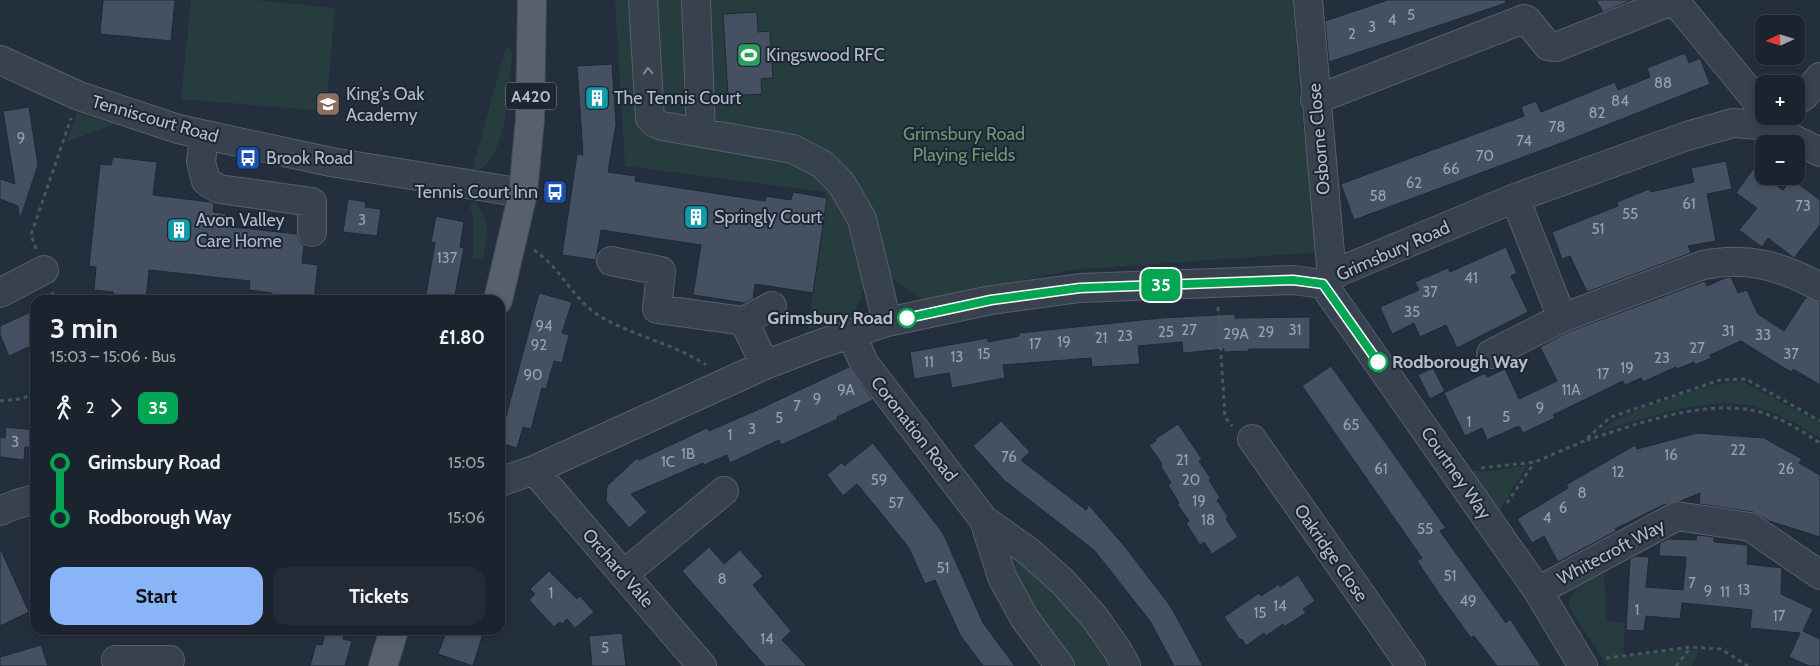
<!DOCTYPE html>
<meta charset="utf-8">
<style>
:root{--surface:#1b232e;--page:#242b36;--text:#f1f3f6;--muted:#a0a4aa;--line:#39404a;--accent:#8ab4f8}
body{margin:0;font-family:Cabin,sans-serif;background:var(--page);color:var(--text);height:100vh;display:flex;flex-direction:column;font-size:19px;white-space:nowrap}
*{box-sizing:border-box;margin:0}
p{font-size:16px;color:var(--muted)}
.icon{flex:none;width:28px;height:28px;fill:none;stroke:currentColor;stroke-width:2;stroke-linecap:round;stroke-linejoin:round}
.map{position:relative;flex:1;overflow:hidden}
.panel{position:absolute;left:30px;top:295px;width:475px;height:340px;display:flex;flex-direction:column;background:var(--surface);border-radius:15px;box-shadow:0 2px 8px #0003,0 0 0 1px var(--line)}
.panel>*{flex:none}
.badge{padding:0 10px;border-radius:8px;font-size:18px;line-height:32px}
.needle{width:32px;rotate:266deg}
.controls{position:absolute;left:1755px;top:15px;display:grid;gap:10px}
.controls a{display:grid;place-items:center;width:50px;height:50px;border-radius:10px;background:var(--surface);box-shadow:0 2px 8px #0003,0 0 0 1px var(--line);font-size:25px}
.map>.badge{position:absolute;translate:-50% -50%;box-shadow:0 0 0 2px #fff}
.legs{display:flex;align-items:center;gap:8px;height:55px;padding:0 20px;font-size:16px}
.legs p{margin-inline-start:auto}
.head{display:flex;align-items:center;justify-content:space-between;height:85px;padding:0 20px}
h1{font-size:28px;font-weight:700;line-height:38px}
.cta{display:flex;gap:10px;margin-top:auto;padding:10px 20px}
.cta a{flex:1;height:58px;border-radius:15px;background:var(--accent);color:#111;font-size:20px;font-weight:700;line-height:58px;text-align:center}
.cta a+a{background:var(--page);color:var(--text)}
ul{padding:0 20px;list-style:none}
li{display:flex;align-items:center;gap:18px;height:55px;font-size:19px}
li i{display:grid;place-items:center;width:8px;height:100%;margin:0 6px;background:currentColor}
li i::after{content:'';width:12px;height:12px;margin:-6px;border:4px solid;border-radius:50%;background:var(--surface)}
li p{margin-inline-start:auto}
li:first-child i{background:linear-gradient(#0000 50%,currentColor 0)}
li:last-child i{background:linear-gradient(currentColor 50%,#0000 0)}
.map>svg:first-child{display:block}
.green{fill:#263c3f}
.building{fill:#455162;stroke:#1f2835}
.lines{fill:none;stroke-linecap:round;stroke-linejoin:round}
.minor-casing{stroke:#565f6c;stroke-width:30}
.major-casing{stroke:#414a57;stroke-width:30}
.path{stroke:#44595c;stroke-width:3;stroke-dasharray:4 4;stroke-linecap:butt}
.minor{stroke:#38414e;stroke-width:28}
.major{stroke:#56606e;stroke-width:28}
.oneway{stroke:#7c8592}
.line-1-casing{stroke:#fff;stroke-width:11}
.line-1{stroke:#00a651;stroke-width:8}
.stop-1-dot{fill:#fff;stroke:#00a651;stroke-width:2.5}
.labels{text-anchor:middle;stroke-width:4;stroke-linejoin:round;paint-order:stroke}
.number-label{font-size:15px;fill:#98a1af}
.shield{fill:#1d2633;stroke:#878f9c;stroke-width:1}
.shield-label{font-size:16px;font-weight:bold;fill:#b4bcc9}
.poi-label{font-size:18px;fill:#b4bcc9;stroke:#1d2633;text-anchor:start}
.street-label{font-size:18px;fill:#b4bcc9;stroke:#1d2633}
.park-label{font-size:18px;fill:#6b9a76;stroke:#1d2633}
.stop-label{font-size:18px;font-weight:bold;fill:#b4bcc9;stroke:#1d2633;text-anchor:end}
</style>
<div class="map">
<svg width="1820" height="666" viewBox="0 0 1820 666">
<rect width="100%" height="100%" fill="#242f3e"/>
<!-- green -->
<path class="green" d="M 191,0 L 255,0 L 335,8 L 326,111 L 181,99 Z
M 615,0 L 1293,0 L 1300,106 L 1322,252 L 1073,270 L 923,300 L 890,277 L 866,284 L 852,317 L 808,330 L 826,192 L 625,166 Z
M 506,47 L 512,51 L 512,55 C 510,82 507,168 472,171 Z
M 77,113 L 114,124 L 67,142 Z
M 475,202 C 492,223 487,234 483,259 L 473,259 L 473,215 L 470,208 L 471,203 Z
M 1744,382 L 1818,422 L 1820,425 L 1820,438 C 1800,425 1780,414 1757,407 C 1715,394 1644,418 1602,431 C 1609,416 1705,386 1724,383 C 1731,382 1737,382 1744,382 Z
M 1527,465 L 1498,513 L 1470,471 L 1492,471 Z
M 1021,561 L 1064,595 L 1115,666 L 1074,666 L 1035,616 L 1013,569 L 1017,562 Z
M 1604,573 L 1607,621 L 1625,623 L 1623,656 L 1676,650 L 1699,650 L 1692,666 L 1607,666 L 1569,607 C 1569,587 1588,582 1604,573 Z"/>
<!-- building -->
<path class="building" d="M 103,0 L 175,0 L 171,41 L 100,34 Z
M 1388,0 L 1505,0 L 1506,3 L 1329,62 L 1325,21 Z
M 1596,0 L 1632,0 L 1603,12 Z
M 757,12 L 758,32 L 770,31 L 773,78 L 761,79 L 762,94 L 728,96 L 723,14 Z
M 1685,53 L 1689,63 L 1700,58 L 1710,84 L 1564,142 L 1354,220 L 1341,184 L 1524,116 L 1521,107 L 1536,101 L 1541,112 L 1615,82 L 1618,90 L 1650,77 L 1647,68 Z
M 612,64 L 616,124 L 608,172 L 636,176 L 635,181 L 765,201 L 766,196 L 791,200 L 793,192 L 827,198 L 813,293 L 755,284 L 753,299 L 745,303 L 693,295 L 701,245 L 601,230 L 596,260 L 562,255 L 577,154 L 583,155 L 577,66 Z
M 29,107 L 38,165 L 20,219 L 18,206 L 0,199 L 0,179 L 15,184 L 3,111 Z
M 113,157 L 157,162 L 153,195 L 210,202 L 214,204 L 213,212 L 226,214 L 224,226 L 297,234 L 299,240 L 304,246 L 302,263 L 318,265 L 314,300 L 271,300 L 272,293 L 249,290 L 250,281 L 149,270 L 146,298 L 113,294 L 113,292 L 94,290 L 96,267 L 89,266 L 100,164 L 111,165 Z
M 1726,161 L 1732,189 L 1707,194 L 1716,241 L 1688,246 L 1691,253 L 1587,292 L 1570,256 L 1562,259 L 1552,232 L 1618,206 L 1617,202 L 1649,189 L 1651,192 L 1694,182 L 1691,168 Z
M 1753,169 L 1783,190 L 1791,178 L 1820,200 L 1820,225 L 1794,258 L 1768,238 L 1762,247 L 1739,230 L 1757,208 L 1736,193 Z
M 348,199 L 366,202 L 365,207 L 381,209 L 377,236 L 343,232 Z
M 436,216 L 464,222 L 460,247 L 464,248 L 454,300 L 425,300 L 435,243 L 431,242 Z
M 1506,247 L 1517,273 L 1511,276 L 1528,312 L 1457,348 L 1446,325 L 1420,337 L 1414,323 L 1392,334 L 1380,307 L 1419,290 L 1415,282 L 1448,268 L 1450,272 Z
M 1731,277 L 1738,293 L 1747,290 L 1758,314 L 1784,331 L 1806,297 L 1820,302 L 1820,385 L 1793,369 L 1791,372 L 1741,341 L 1710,355 L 1711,358 L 1695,365 L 1694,362 L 1677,369 L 1676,367 L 1643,382 L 1641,378 L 1625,385 L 1623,381 L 1553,415 L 1555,418 L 1523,433 L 1519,426 L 1487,440 L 1482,428 L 1465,436 L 1444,393 L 1485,373 L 1487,377 L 1505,369 L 1519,399 L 1557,381 L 1540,347 L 1568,332 L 1705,281 L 1707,286 L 1725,278 Z
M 539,293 L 572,302 L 562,333 L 569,335 L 562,363 L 554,361 L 546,389 L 542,388 L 531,429 L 523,427 L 517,448 L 500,443 L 500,439 Z
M 35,310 L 35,344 L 9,356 L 0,335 L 0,326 Z
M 1235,314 L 1235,318 L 1310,317 L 1310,349 L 1249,349 L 1249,351 L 1224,352 L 1224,349 L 1183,353 L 1182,342 L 1138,346 L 1140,364 L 1092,367 L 1091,358 L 1003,365 L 1005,378 L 952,388 L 949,373 L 914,379 L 910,352 L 988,338 L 988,342 L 1019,336 L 1019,333 L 1161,318 Z
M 1331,366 L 1446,528 L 1440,531 L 1506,623 L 1510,619 L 1541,666 L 1497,666 L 1474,636 L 1471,638 L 1440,595 L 1417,561 L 1422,558 L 1302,386 Z
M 849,367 L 873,400 L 837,417 L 838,419 L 781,445 L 779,440 L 730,463 L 727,455 L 704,465 L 703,463 L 631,494 L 647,512 L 629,528 L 606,501 L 607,486 L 637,458 L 639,460 L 707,428 L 709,431 L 755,411 Z
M 1433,368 L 1445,391 L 1430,399 L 1418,375 Z
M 1001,421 L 1030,452 L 1021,460 L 1086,510 L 1089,505 L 1126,548 L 1171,607 L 1203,666 L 1174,666 L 1150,621 L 1094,550 L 1005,481 L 973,446 Z
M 1178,424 L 1202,459 L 1199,461 L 1211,479 L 1209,480 L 1220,498 L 1217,500 L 1228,517 L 1226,519 L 1238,537 L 1212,554 L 1204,542 L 1200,545 L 1186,523 L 1189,521 L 1177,504 L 1179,503 L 1168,485 L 1171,483 L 1160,465 L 1162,464 L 1149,445 L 1156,441 L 1155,439 Z
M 6,427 L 35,430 L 35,448 L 25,447 L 24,460 L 0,457 L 0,437 L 5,438 Z
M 1697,433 L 1764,438 L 1802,459 L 1799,463 L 1820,475 L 1820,537 L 1769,521 L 1753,512 L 1699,504 L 1700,493 L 1681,501 L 1663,505 L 1615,529 L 1618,530 L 1558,562 L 1544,536 L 1532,543 L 1517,519 L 1568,488 L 1566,485 L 1635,445 L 1637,449 Z
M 873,443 L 943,533 L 983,623 L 1015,666 L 983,666 L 960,635 L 935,580 L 925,584 L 909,548 L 885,518 L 857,484 L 843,496 L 827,475 L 842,462 L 844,466 Z
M 1697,535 L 1714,537 L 1714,542 L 1748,545 L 1747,564 L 1782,568 L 1781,594 L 1813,609 L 1803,631 L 1820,639 L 1820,666 L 1809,666 L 1789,657 L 1800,633 L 1750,628 L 1752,610 L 1682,603 L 1680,619 L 1646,616 L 1644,631 L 1626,630 L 1630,559 L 1636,556 L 1649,557 L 1646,587 L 1683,590 L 1686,557 L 1659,556 L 1660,543 L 1668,539 L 1696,540 Z
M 709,547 L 724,564 L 740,550 L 763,576 L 753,585 L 791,631 L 782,640 L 807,666 L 765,666 L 682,571 Z
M 0,548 L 29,612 L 0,626 Z
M 549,571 L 577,599 L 580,596 L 594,612 L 575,628 L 567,619 L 562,624 L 560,622 L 554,627 L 529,600 L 535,594 L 530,589 Z
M 1298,575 L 1315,601 L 1303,609 L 1306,613 L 1284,627 L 1283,624 L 1266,636 L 1264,633 L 1246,646 L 1242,639 L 1240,640 L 1224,617 L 1259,593 L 1261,596 L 1279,584 L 1280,587 Z
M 326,630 L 346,630 L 343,639 L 352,641 L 345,666 L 310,666 L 316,644 L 322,645 Z
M 447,630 L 484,630 L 473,666 L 438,654 Z
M 622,633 L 626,666 L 592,666 L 589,636 Z
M 41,645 L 48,666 L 0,666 L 0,657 Z"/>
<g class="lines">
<defs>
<path id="minor" d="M 643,0 L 650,118 L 655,123 L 662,126 L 793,149 L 822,164 L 841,183 L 862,219 L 887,322
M 696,0 L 701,132
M 1308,0 L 1332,277
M 0,60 L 79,96 L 178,129 L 331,162 L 523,193
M 1315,100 L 1524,19 L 1527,20 L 1548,46 L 1556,47 L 1674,0 L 1757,101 L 1760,125 L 1773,116
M 1796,101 L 1804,96 L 1820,77
M 204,135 L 201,162 L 206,181 L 219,189 L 312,202 L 312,232
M 1515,198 L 1562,318
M 611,261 L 661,271 L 657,309 L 744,321 L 765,365
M 1323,284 L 1538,591 L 1583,666
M 0,293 L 44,270
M 744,321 L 772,306
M 851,333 L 864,363 L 984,520 L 1028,551 L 1063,582 L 1095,618 L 1118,651 L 1126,666
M 1491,354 L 1562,318 L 1703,265 C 1747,256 1781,266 1820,287
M 1252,439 L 1411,666
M 534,470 L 702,666
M 500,482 L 534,470 L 765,365 L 817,345 L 887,322 L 991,300 L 1080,288 L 1293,280 L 1323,284 L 1338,272 L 1515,198 L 1687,136 L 1733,123 L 1760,125 L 1781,133 L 1820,152
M 0,511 L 17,504 L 35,499
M 984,520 L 1002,577 L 1025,619 L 1060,666
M 624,574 L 724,491
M 1538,591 L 1677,516 L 1750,527 L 1820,575
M 116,660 L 170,660"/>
<path id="major" d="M 498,300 L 523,193 L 530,119 L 532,0
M 383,666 L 394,630"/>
</defs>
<!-- minor casing -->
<use href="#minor" class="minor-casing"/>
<!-- major casing -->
<use href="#major" class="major-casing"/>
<!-- path -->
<path class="path" d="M 36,249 L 31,235 L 71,118
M 534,250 C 560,267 572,298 598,315 C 632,336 673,343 706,365
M 52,292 L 55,300
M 1218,307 L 1225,417 L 1232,426
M 0,401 L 19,399 L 35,394
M 1587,440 C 1638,424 1698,401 1751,410 C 1777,415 1799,429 1820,443
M 1481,468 L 1535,462 L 1584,441 L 1611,417 L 1720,380 L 1746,379 L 1820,421
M 1507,503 L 1534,463
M 1606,658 L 1691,647 L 1721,649 L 1748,666
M 1676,666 L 1691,647"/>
<!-- minor -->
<use href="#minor" class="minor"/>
<!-- major -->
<use href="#major" class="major"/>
</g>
<!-- one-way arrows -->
<defs><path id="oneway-chevron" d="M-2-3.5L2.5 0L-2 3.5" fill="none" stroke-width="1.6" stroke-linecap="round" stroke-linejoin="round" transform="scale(1.25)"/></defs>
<use class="oneway" href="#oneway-chevron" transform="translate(648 71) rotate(-93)"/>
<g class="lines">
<defs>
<path id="line-1" d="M 907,318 L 991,300 L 1080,288 L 1293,280 L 1323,284 L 1378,362"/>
</defs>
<!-- line-1 casing -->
<use href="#line-1" class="line-1-casing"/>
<!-- line-1 -->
<use href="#line-1" class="line-1"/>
</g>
<!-- icons -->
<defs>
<symbol id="stadium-square" viewBox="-11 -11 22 22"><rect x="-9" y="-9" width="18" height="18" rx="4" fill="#2e9e5b" stroke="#1d2633"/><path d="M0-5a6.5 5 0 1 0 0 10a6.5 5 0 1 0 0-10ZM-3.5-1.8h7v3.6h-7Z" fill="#fff"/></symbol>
<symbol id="building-square" viewBox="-11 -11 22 22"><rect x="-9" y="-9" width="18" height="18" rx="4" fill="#0f9aa8" stroke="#1d2633"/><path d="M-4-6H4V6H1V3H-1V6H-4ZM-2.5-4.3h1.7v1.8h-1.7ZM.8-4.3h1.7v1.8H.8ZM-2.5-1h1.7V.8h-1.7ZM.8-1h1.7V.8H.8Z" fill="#fff"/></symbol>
<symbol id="school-square" viewBox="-11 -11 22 22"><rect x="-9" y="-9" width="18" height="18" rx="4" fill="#8d6e63" stroke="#1d2633"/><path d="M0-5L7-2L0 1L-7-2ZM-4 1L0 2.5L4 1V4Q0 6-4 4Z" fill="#fff"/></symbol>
<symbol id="bus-square" viewBox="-11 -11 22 22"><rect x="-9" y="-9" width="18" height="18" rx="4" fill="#1a4fb4" stroke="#1d2633"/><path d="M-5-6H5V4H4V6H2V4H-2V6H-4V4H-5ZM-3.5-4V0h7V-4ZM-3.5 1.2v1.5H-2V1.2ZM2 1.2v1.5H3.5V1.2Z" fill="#fff"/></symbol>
</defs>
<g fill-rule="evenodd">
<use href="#stadium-square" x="735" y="41" width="28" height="28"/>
<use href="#building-square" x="583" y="84" width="28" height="28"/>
<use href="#school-square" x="314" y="90" width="28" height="28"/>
<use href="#bus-square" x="234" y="144" width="28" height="28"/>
<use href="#bus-square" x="541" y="178" width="28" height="28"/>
<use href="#building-square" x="682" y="203" width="28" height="28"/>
<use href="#building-square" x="165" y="216" width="28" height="28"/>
</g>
<!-- markers -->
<g class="stop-1-dot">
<circle cx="907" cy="318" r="9"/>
<circle cx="1378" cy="362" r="9"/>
</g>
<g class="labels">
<!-- number labels -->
<g class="number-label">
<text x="1411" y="20">5</text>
<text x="1392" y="25">4</text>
<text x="1372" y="32">3</text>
<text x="1352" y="39">2</text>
<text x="1663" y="88">88</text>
<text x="1620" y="106">84</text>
<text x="1597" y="118">82</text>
<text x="1557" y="132">78</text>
<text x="21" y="143">9</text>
<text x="1524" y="146">74</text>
<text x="1485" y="161">70</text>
<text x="1451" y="174">66</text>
<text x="1414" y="188">62</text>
<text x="1378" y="201">58</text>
<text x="1689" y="209">61</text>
<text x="1803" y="211">73</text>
<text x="1630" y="219">55</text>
<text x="362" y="225">3</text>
<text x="1598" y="234">51</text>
<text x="447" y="263">137</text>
<text x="1471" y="283">41</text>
<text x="1430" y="297">37</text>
<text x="1412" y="317">35</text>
<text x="544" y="331">94</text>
<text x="1189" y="335">27</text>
<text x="1295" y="335">31</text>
<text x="1728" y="336">31</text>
<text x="1166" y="337">25</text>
<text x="1266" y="337">29</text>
<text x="1236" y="339">29A</text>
<text x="1763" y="340">33</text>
<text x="1125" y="341">23</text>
<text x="1101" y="343">21</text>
<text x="1064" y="347">19</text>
<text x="1035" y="349">17</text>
<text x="539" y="350">92</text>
<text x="1697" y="353">27</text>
<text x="984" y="359">15</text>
<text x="1791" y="359">37</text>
<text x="957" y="362">13</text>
<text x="1662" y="363">23</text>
<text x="929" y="367">11</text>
<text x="1627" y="373">19</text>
<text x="1603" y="379">17</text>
<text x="533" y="380">90</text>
<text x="846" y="395">9A</text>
<text x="1571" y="395">11A</text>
<text x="817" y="404">9</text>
<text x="797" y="411">7</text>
<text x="1540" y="413">9</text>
<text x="1506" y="422">5</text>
<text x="779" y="423">5</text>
<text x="1469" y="427">1</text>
<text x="1351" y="430">65</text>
<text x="752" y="434">3</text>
<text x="730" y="440">1</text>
<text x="15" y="447">3</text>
<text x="1738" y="455">22</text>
<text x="688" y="459">1B</text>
<text x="1671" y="460">16</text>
<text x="1009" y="462">76</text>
<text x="1182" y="465">21</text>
<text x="668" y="467">1C</text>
<text x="1381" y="474">61</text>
<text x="1786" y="474">26</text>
<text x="1618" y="477">12</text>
<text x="879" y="485">59</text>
<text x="1191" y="485">20</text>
<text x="1582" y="498">8</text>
<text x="1199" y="506">19</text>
<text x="896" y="508">57</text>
<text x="1563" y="513">6</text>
<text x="1547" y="523">4</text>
<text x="1208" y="525">18</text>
<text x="1425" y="534">55</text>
<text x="943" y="573">51</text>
<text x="1450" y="581">51</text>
<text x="722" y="584">8</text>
<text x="1692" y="588">7</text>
<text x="1744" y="595">13</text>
<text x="1708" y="596">9</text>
<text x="1725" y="597">11</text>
<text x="551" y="598">1</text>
<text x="1468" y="606">49</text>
<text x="1280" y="611">14</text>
<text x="1637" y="615">1</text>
<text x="1260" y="618">15</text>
<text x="1779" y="621">17</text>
<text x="767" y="644">14</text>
<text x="605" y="653">5</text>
</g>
<!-- shield labels -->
<rect class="shield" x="506" y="82.5" width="50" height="27" rx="4"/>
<g class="shield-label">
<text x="531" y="102">A420</text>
</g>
<!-- poi labels -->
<g class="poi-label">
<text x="766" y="61">Kingswood RFC</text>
<text x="346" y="100">King's Oak<tspan x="346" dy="21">Academy</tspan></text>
<text x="614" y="104">The Tennis Court</text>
<text x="266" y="164">Brook Road</text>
<text x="538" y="198" text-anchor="end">Tennis Court Inn</text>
<text x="714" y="223">Springly Court</text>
<text x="196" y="226">Avon Valley<tspan x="196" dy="21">Care Home</tspan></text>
</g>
<!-- street labels -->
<g class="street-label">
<text transform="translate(155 119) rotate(16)" y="6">Tenniscourt Road</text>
<text transform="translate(1319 139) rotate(-95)" y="6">Osborne Close</text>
<text transform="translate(1393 251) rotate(-24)" y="6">Grimsbury Road</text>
<text transform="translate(914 429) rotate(52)" y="6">Coronation Road</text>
<text transform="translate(1456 473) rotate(55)" y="6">Courtney Way</text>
<text transform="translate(1611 552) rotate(-28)" y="6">Whitecroft Way</text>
<text transform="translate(1331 553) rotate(55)" y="6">Oakridge Close</text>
<text transform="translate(618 568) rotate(49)" y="6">Orchard Vale</text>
</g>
<!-- park labels -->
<g class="park-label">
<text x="964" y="140">Grimsbury Road<tspan x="964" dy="21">Playing Fields</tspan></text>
</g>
<!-- stop labels -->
<g class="stop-label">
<text x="893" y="324">Grimsbury Road</text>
<text x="1392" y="368" text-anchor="start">Rodborough Way</text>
</g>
</g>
</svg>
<div class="controls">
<a><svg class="needle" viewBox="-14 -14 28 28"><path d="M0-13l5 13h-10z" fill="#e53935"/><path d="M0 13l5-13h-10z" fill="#a0a4aa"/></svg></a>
<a>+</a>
<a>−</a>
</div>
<b class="badge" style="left:1161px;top:285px;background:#00a651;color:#fff">35</b>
<section class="panel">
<div class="head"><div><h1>3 min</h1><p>15:03 – 15:06 · Bus</p></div><b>£1.80</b></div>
<div class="legs"><svg class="icon" aria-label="walk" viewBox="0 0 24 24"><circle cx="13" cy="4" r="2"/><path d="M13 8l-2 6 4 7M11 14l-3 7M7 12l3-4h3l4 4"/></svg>2<svg class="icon" aria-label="forward" viewBox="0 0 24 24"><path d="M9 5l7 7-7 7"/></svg><b class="badge" style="background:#00a651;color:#fff">35</b></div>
<ul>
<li><i style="color:#00a651"></i><b>Grimsbury Road</b><p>15:05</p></li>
<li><i style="color:#00a651"></i><b>Rodborough Way</b><p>15:06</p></li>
</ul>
<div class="cta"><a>Start</a><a>Tickets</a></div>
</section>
</div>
